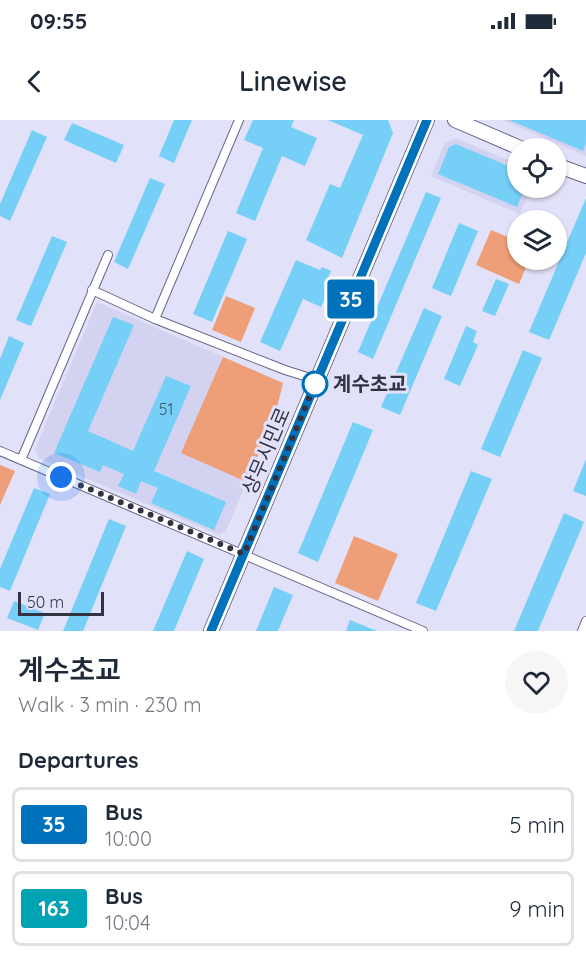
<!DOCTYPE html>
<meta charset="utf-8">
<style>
:root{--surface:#fff;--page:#f6f6f7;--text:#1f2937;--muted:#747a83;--line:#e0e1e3}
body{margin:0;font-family:Quicksand,"Noto Sans KR",sans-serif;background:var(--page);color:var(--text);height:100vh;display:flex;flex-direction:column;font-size:22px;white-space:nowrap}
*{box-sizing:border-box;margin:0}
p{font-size:20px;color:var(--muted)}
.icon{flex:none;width:33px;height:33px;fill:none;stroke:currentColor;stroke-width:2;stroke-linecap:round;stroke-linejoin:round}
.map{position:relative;height:511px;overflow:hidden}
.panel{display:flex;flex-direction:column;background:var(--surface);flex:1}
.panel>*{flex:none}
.badge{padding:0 12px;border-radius:4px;font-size:21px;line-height:39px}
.tools{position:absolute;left:507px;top:18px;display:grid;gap:12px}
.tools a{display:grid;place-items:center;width:60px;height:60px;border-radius:50%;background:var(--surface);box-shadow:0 2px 4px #0004;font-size:30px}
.scale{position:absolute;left:18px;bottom:15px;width:86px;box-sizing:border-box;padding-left:6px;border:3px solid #333242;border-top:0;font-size:16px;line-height:21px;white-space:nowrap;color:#333242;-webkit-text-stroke:4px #e2e1fa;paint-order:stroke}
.you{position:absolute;width:30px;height:30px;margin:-15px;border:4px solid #fff;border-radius:50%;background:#1a73e8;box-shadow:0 0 0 9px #1a73e833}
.map>.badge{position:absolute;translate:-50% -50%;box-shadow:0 0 0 3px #fff}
h2{padding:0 18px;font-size:22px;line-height:54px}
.round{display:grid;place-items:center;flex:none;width:63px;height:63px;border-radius:32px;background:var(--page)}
.overview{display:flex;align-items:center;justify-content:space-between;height:102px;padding:0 18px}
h1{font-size:28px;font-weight:600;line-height:45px}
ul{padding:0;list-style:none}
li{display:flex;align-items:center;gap:18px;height:75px;margin:0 12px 9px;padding:0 6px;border:3px solid var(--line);border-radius:9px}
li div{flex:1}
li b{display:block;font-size:22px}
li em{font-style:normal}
li .badge{min-width:66px;font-weight:700;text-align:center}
.status{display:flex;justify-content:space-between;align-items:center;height:42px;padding:0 30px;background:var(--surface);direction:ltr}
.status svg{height:16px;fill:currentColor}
header{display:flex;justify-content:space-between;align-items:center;height:78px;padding:0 18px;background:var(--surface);font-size:27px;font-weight:600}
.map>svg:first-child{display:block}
.built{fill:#d3d2f0}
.green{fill:#ee9f77}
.building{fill:#76cff6}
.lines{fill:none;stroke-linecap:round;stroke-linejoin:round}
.pedestrian-casing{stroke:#676489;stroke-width:10}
.tertiary-casing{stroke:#676489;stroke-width:16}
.pedestrian{stroke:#fff;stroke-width:8}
.tertiary{stroke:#fff;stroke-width:14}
.line-casing{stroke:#fff;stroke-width:14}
.line{stroke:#0072bc;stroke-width:9}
.walk{stroke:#333242;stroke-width:6;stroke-dasharray:0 10.8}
.stop-dot{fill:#fff;stroke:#0072bc;stroke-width:3}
.labels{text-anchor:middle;stroke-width:6;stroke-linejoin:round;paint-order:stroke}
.number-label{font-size:16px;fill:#44596f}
.stop-label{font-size:20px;font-weight:bold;fill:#333242;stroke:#e2e1fa;text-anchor:start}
.street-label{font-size:20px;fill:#333242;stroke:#e2e1fa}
</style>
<div class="status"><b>09:55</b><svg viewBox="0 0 49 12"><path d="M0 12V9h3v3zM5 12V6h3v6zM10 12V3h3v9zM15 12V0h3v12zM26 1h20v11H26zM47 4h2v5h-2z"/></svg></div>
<header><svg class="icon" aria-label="back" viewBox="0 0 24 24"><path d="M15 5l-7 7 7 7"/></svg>Linewise<svg class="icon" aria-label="share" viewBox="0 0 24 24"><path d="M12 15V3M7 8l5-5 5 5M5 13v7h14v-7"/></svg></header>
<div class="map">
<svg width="586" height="511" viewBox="0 0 586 511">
<rect width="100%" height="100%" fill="#e2e1fa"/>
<!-- built -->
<path class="built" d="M 502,0 L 586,0 L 586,36 Z
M 456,18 L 517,44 L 518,68 L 531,68 L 520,94 L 431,56 L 445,23 Z
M 97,182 L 283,263 L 275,295 L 226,411 L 219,415 L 39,338 L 35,329 Z"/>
<!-- green -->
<path class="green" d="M 491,110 L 517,121 L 518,140 L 529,140 L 519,164 L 476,145 Z
M 226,176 L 255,188 L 241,222 L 212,210 Z
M 223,237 L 283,263 L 275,295 L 247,362 L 181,333 Z
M 0,345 L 15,351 L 0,385 Z
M 354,416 L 398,434 L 378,481 L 335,463 Z"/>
<!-- building -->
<path class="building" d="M 174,0 L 192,0 L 174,43 L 159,36 Z
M 253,0 L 294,0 L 291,7 L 317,18 L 305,46 L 282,36 L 255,101 L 236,93 L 263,28 L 244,20 Z
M 328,0 L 388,0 L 393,13 L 342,138 L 306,120 L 330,64 L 340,68 L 363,15 Z
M 509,0 L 586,0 L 586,23 L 583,31 Z
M 72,3 L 124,25 L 116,43 L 64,20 Z
M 32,10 L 47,17 L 10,101 L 0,96 L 0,84 Z
M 456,24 L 518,50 L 518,68 L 525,68 L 517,87 L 438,54 L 449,27 Z
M 150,58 L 165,64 L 128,149 L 114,142 Z
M 426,72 L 441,78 L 373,239 L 358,232 Z
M 586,78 L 586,133 L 549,220 L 529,212 Z
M 459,103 L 478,111 L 451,176 L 432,168 Z
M 228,111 L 247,119 L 212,202 L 193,194 Z
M 52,116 L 67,122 L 31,206 L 16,200 Z
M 296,140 L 320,150 L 322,147 L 331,151 L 328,158 L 333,160 L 321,187 L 303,179 L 280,231 L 260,222 Z
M 496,159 L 509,164 L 495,196 L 482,191 Z
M 424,188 L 442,196 L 400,295 L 381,287 Z
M 113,197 L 134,205 L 88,311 L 133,331 L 166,256 L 191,266 L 154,351 L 226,382 L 214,410 L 151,383 L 158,368 L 141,361 L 136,374 L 118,366 L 124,354 L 103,345 L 100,352 L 54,333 Z
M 466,206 L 477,211 L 473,222 L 478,225 L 460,266 L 444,259 Z
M 9,216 L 24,223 L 0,280 L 0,239 Z
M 523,230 L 542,238 L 500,337 L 481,329 Z
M 353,302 L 373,310 L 318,442 L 298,433 Z
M 586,339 L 586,376 L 573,371 Z
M 471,351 L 492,359 L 436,491 L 416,483 Z
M 34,368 L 50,374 L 10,471 L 0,467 L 0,449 Z
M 564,393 L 584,402 L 538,511 L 514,511 Z
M 109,399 L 126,406 L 83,511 L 63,511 Z
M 187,431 L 204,439 L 174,511 L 153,511 Z
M 274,467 L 293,475 L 278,511 L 256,511 Z
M 14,481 L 45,493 L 38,510 L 7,498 Z
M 350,500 L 377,511 L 346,511 Z"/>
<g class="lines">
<defs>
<path id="pedestrian" d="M 92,170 L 155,199 L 239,0
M 155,199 L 285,250 L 317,260
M 0,331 L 423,511
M 21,340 L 108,135
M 582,511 L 586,501"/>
<path id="tertiary" d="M 455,0 L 520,28
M 556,45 L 586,56
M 211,511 L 427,0"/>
</defs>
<!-- pedestrian casing -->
<use href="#pedestrian" class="pedestrian-casing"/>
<!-- tertiary casing -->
<use href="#tertiary" class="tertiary-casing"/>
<!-- pedestrian -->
<use href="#pedestrian" class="pedestrian"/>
<!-- tertiary -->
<use href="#tertiary" class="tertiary"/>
</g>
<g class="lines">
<defs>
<path id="line" d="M 211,511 L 427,0"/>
</defs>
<!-- line casing -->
<use href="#line" class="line-casing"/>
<!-- line -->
<use href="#line" class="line"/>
<!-- walk -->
<path class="walk" d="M 61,357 L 244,434 L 315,264"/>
</g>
<!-- markers -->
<circle class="stop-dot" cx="315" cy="264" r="12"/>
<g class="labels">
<!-- number labels -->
<g class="number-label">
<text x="166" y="295">51</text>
</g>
<!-- stop labels -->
<g class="stop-label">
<text x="333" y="271">계수초교</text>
</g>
<!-- street labels -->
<g class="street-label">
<text transform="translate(266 331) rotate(-67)" y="7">상무시민로</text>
</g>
</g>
</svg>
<div class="tools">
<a><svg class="icon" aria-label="locate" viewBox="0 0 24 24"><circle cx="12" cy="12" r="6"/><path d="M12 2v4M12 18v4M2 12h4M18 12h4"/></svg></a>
<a><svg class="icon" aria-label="layers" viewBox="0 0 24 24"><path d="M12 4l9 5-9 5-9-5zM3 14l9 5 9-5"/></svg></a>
</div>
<div class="scale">50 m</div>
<div class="you" style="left:61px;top:357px"></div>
<b class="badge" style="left:351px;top:179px;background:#0072bc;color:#fff">35</b>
</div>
<section class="panel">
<div class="overview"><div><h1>계수초교</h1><p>Walk · 3 min · 230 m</p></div><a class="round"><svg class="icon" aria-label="heart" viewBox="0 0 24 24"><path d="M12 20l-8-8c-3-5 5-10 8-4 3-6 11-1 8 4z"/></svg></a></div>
<h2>Departures</h2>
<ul>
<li><span class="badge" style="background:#0072bc;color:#fff">35</span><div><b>Bus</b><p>10:00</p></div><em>5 min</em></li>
<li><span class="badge" style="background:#00a3b4;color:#fff">163</span><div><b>Bus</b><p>10:04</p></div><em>9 min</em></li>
</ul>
</section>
